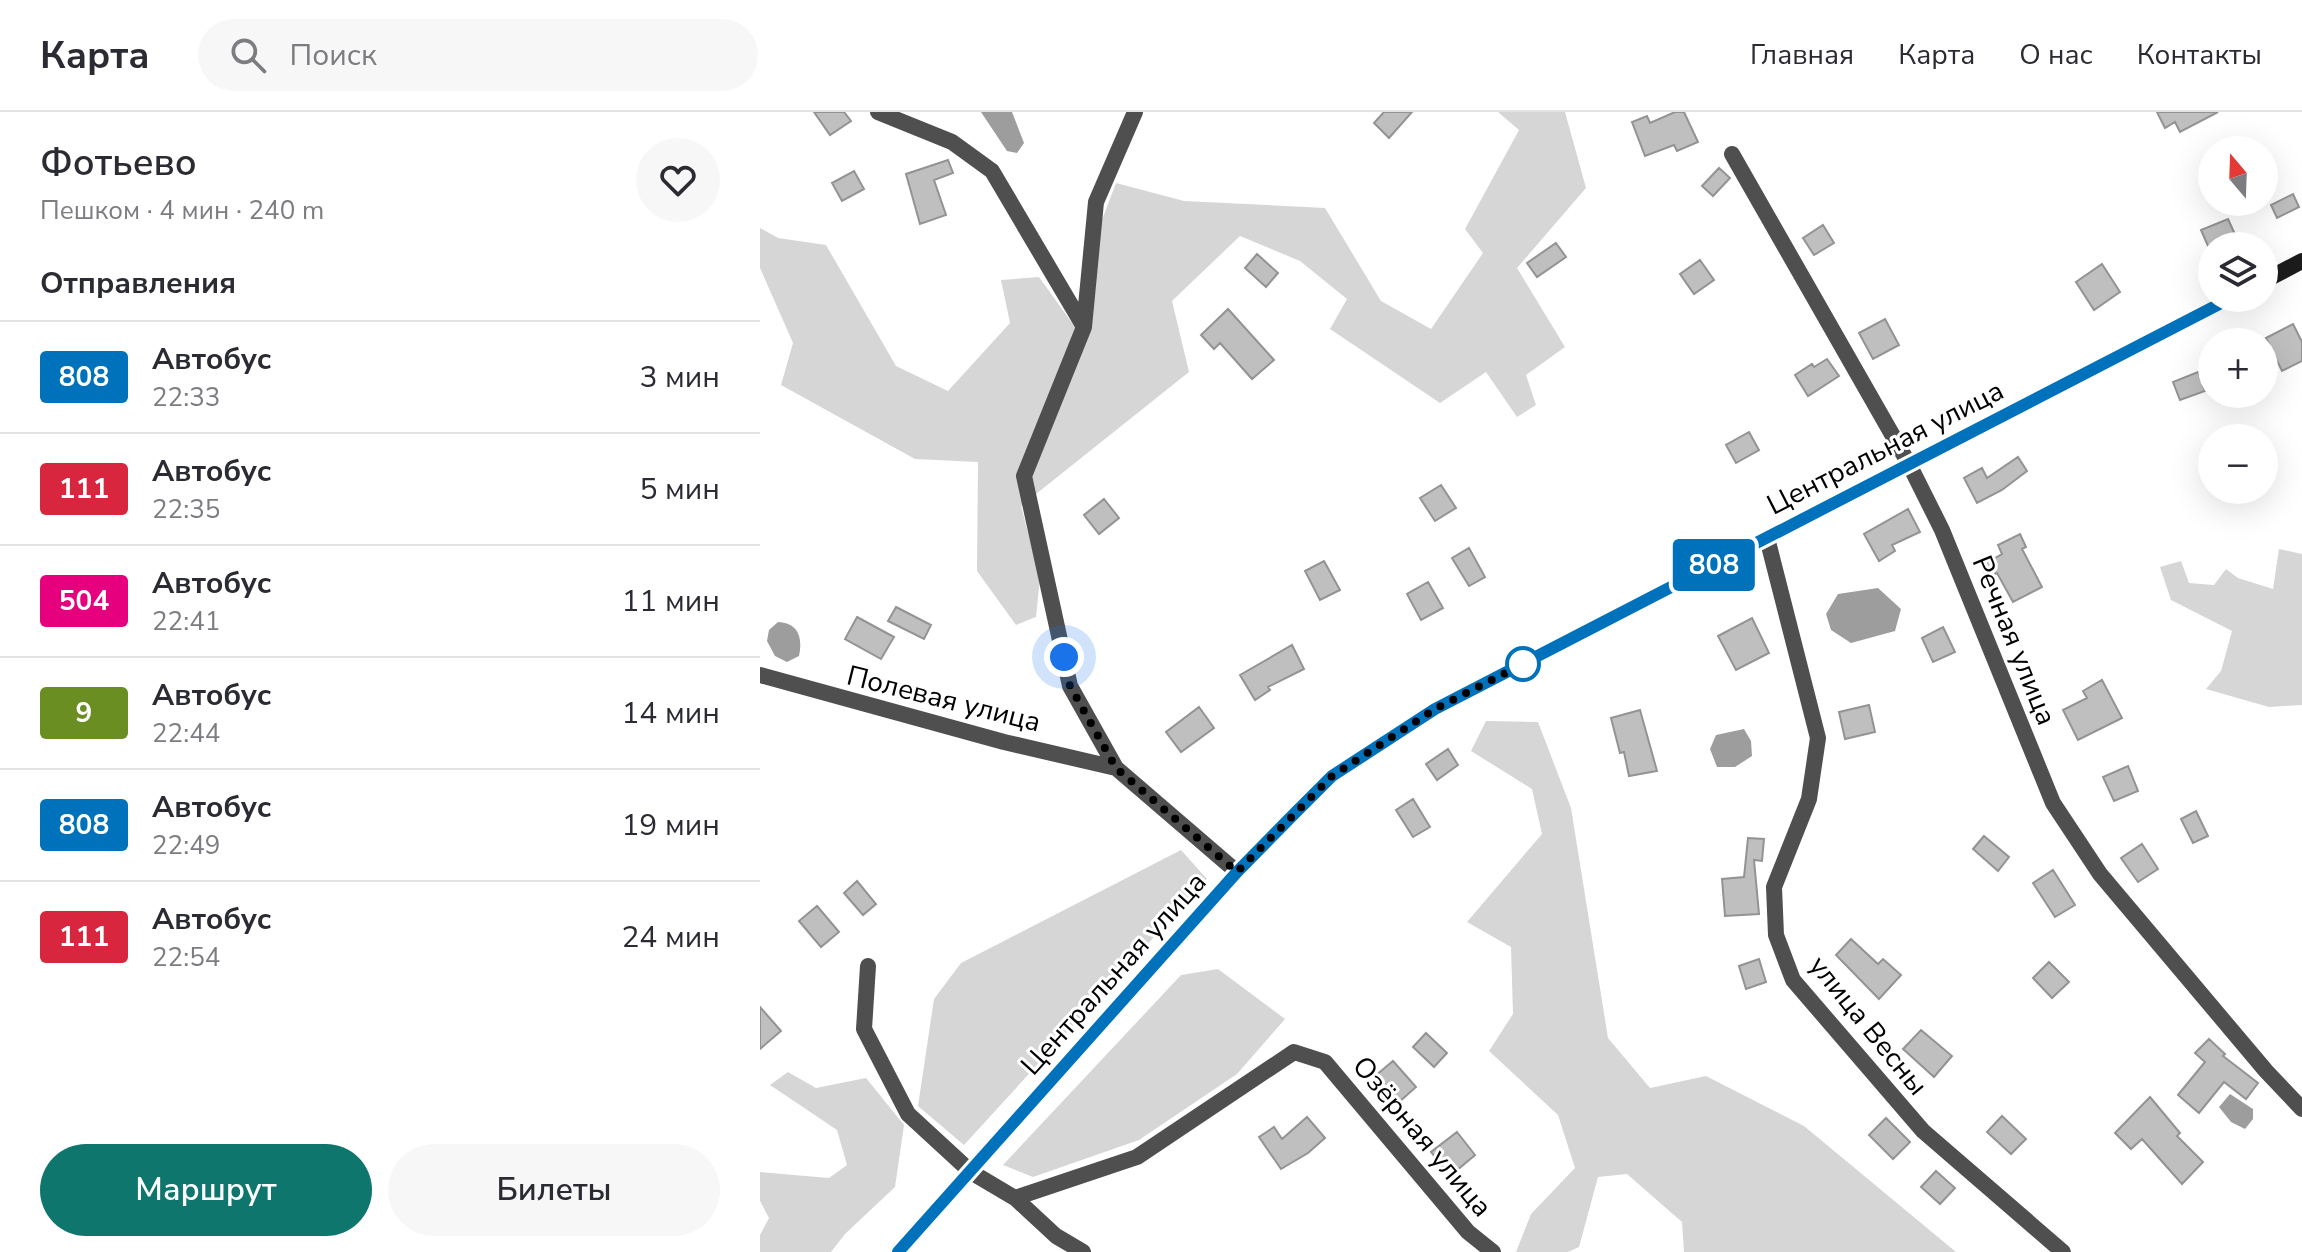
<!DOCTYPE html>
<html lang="ru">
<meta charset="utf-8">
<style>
:root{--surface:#fff;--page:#f7f7f7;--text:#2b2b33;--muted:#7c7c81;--line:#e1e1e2;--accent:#0f766e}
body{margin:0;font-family:"Nunito Sans",sans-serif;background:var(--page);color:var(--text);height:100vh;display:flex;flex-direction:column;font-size:30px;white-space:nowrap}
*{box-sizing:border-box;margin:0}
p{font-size:26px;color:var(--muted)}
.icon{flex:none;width:44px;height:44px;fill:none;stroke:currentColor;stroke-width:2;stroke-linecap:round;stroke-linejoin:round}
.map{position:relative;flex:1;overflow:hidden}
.details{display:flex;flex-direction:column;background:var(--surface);width:760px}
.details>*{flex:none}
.badge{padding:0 16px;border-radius:6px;font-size:28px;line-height:52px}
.needle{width:52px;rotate:341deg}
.controls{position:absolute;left:1438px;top:24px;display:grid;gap:16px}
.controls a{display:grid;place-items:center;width:80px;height:80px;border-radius:50%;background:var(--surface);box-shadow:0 8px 32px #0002;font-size:40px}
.you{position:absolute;width:40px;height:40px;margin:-20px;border:6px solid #fff;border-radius:50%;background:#1a73e8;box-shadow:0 0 0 12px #1a73e833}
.map>.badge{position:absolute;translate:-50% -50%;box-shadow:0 0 0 4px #fff}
h2{padding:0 40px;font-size:30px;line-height:72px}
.round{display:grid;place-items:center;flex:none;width:84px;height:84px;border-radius:42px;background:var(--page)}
.headline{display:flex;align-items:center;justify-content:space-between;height:136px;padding:0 40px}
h1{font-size:38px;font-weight:600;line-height:60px}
.primary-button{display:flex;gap:16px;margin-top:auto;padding:16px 40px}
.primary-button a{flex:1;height:92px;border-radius:48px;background:var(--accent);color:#fff;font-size:32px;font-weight:600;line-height:92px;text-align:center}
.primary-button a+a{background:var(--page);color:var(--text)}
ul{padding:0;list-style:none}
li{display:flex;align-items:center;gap:24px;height:112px;padding:0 40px;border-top:2px solid var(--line)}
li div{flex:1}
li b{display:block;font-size:30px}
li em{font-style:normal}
li .badge{min-width:88px;font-weight:700;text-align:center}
header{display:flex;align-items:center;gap:48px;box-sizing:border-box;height:112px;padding:0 40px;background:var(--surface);border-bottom:2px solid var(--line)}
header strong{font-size:38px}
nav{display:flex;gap:44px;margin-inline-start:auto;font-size:28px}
.search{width:560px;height:72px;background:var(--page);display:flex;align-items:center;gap:20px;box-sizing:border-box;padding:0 28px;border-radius:44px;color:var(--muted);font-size:30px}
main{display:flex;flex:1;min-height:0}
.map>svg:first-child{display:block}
.green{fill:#d6d6d6}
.water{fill:#9d9d9d}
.building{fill:#bfbfbf;stroke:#939393;stroke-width:2}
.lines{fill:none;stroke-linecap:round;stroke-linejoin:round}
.street{stroke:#4f4f4f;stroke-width:16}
.secondary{stroke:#1c1c1c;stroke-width:16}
.line-casing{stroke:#fff;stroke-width:18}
.line{stroke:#0072bc;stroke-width:12}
.walk{stroke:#000;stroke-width:8;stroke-dasharray:0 14.4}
.stop-dot{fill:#fff;stroke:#0072bc;stroke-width:4}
.labels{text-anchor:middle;stroke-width:6;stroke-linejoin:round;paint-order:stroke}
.street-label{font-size:28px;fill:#000;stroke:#fff}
</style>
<header>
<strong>Карта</strong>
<div class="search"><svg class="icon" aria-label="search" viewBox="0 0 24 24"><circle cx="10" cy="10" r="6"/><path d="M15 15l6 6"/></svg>Поиск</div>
<nav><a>Главная</a><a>Карта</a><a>О нас</a><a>Контакты</a></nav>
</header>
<main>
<section class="details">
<div class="headline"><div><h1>Фотьево</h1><p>Пешком · 4 мин · 240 m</p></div><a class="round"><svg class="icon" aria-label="heart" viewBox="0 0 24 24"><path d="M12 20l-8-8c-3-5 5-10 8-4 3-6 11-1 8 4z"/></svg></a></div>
<h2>Отправления</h2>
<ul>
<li><span class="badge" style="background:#0072bc;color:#fff">808</span><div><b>Автобус</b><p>22:33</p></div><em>3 мин</em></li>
<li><span class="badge" style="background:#d7263d;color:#fff">111</span><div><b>Автобус</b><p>22:35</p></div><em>5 мин</em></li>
<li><span class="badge" style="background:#e6007e;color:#fff">504</span><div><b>Автобус</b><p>22:41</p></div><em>11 мин</em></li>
<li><span class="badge" style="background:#6b8e23;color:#fff">9</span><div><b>Автобус</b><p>22:44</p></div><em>14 мин</em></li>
<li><span class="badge" style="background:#0072bc;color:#fff">808</span><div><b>Автобус</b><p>22:49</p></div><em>19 мин</em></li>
<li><span class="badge" style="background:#d7263d;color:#fff">111</span><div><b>Автобус</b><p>22:54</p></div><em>24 мин</em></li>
</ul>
<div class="primary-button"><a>Маршрут</a><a>Билеты</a></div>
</section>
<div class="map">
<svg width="1542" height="1140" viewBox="0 0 1542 1140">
<rect width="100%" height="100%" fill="#fff"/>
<!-- green -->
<path class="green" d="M 738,0 L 805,0 L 826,76 L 757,156 L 805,235 L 766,263 L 776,293 L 757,305 L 726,260 L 680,291 L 570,217 L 587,187 L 540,149 L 480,124 L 412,189 L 429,260 L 261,394 L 280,466 L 276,505 L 256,513 L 217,459 L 218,350 L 155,347 L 21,273 L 33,231 L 0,156 L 0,116 L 18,126 L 66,133 L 136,254 L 188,279 L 250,211 L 241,168 L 279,165 L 325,229 L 334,129 L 356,71 L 424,89 L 565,96 L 621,189 L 671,217 L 723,141 L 705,117 L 759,18 Z
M 1519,437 L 1542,442 L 1542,593 L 1509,595 L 1446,577 L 1461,559 L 1472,519 L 1411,488 L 1400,455 L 1421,449 L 1429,471 L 1454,473 L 1466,457 L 1478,466 L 1513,477 Z
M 726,609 L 778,610 L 811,696 L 848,926 L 890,976 L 946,964 L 1044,1014 L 1196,1140 L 924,1140 L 922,1110 L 867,1062 L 838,1065 L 819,1135 L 808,1140 L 756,1140 L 771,1102 L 815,1056 L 798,1003 L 729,939 L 753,902 L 751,835 L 707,810 L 782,722 L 772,677 L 711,639 Z
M 421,738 L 447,767 L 204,1033 L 158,994 L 174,887 L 201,851 Z
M 458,857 L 525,907 L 477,962 L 379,1028 L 273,1065 L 243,1053 L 421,863 Z
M 28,960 L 56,976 L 106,966 L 144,1013 L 135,1075 L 85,1122 L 71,1140 L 0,1140 L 0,1123 L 9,1106 L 0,1089 L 0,1060 L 69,1066 L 87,1053 L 77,1018 L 10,973 Z"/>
<!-- water -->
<path class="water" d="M 221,0 L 252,0 L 264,31 L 257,41 L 247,39 Z
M 1118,476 L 1141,497 L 1135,519 L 1091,531 L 1071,518 L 1066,502 L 1078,482 Z
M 18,510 C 38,511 43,525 39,544 L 27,550 L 15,544 L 7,529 L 9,518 Z
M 984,617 L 991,629 L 992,644 L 975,655 L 957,655 L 950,637 L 956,623 Z
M 1470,982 L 1493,997 L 1493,1007 L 1485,1017 L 1471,1010 L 1459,995 Z"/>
<!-- building -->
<path class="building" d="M 54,0 L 84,0 L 91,9 L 70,23 Z
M 624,0 L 652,0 L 629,26 L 614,11 Z
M 915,0 L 924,0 L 938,30 L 917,39 L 914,33 L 885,44 L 872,10 L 887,4 L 890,11 Z
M 1397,0 L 1458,0 L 1420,20 L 1415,10 L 1405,16 Z
M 188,48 L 193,61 L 174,68 L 186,103 L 160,112 L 146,62 Z
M 959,56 L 970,66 L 953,84 L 942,74 Z
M 94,59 L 104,77 L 82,89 L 72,71 Z
M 1533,82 L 1539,95 L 1517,106 L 1511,93 Z
M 1468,107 L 1478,129 L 1466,134 L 1448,134 L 1441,118 Z
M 1063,113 L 1074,131 L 1054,143 L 1043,126 Z
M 796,131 L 806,145 L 777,165 L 767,151 Z
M 497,142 L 518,161 L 506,175 L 485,156 Z
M 940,148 L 954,168 L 934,182 L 920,162 Z
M 1342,152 L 1360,180 L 1334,198 L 1316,170 Z
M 468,197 L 514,248 L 492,267 L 460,231 L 454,237 L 441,223 Z
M 1125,207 L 1139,233 L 1113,247 L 1099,221 Z
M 1533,212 L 1542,230 L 1542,249 L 1522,259 L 1506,226 Z
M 1067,247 L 1079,264 L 1048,284 L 1035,263 L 1052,252 L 1054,255 Z
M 1438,260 L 1445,279 L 1420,288 L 1413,270 Z
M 989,320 L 999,338 L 976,351 L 966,333 Z
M 1258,345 L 1267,359 L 1242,378 L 1217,391 L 1204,366 L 1222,356 L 1227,366 Z
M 681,373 L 696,396 L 675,409 L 660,386 Z
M 344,387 L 359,406 L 339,422 L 324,403 Z
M 1148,397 L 1160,420 L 1132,433 L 1135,439 L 1119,449 L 1104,422 Z
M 1260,422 L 1266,435 L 1262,437 L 1282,475 L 1253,490 L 1237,461 L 1227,466 L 1221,454 L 1242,442 L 1238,433 Z
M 709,436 L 725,465 L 709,474 L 692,446 Z
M 564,449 L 580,478 L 560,488 L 545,459 Z
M 668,470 L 683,496 L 661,508 L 647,482 Z
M 136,495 L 171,513 L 164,527 L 128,509 Z
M 97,505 L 134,525 L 121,547 L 85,527 Z
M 992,506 L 1009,541 L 976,558 L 958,524 Z
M 1183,515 L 1195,540 L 1173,550 L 1162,526 Z
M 532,533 L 544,557 L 508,575 L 510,578 L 495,588 L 480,563 Z
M 1342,568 L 1362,606 L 1318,628 L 1303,598 L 1327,586 L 1323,579 Z
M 1109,593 L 1115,620 L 1085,627 L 1079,600 Z
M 439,595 L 454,616 L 421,640 L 406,620 Z
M 880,598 L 897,659 L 869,664 L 864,640 L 860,641 L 851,606 Z
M 688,637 L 698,653 L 677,668 L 666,652 Z
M 1368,654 L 1378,679 L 1354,689 L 1343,665 Z
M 653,687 L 670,715 L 653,725 L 636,698 Z
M 1436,699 L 1448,724 L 1433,731 L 1421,707 Z
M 1224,724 L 1249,745 L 1238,759 L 1213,737 Z
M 988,726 L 1004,727 L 1002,749 L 994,748 L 999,802 L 965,804 L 962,767 L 984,765 Z
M 1382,732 L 1398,757 L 1378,770 L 1361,746 Z
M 1293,758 L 1315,793 L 1295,805 L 1273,771 Z
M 97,769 L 116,792 L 103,803 L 84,781 Z
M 57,794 L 79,820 L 61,835 L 39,809 Z
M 1091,827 L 1118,852 L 1123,847 L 1141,863 L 1119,887 L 1076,843 Z
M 999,847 L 1006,870 L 986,877 L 979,854 Z
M 1289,850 L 1309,870 L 1292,886 L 1273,866 Z
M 0,895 L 21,919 L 0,937 Z
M 1161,918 L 1192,944 L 1174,965 L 1143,937 Z
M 666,921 L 687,941 L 674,955 L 653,935 Z
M 1449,927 L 1465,942 L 1463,944 L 1498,971 L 1486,987 L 1464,970 L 1439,1001 L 1418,983 L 1445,950 L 1435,941 Z
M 633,949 L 656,975 L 638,991 L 615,964 Z
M 1390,985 L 1420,1021 L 1417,1024 L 1443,1050 L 1422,1072 L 1382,1027 L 1371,1037 L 1355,1021 Z
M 1242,1004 L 1266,1027 L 1251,1042 L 1227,1020 Z
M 547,1005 L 565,1026 L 548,1041 L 521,1057 L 499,1025 L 514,1015 L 522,1027 Z
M 1126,1006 L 1150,1030 L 1133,1047 L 1109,1023 Z
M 697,1020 L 715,1043 L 690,1064 L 671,1040 Z
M 1176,1059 L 1195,1076 L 1180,1092 L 1161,1075 Z"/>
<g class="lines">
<!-- street -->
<path class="street" d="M 118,0 L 192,30 L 232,59 L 324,215
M 375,0 L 336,90 L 324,215 L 264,364 L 310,574 L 356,656 L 477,760
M 972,42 L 1149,352 L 1182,418 L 1293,691 L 1340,762 L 1506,959 L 1542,997
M 1007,426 L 1058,626 L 1049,687 L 1014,775 L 1016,823 L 1033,868 L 1163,1019 L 1303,1140
M 0,563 L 244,630 L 356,656
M 108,854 L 104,917 L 148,1002 L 211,1060 L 255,1086 L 296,1124 L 323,1140
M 255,1086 L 377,1045 L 534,940 L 565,950 L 708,1120 L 733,1140"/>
<!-- secondary -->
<path class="secondary" d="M 1504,169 L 1542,149
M 138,1140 L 477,760 L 572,664 L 675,597 L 1471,186"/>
</g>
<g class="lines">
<defs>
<path id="line" d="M 138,1140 L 477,760 L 534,702 L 572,664 L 675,597 L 1471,186"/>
</defs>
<!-- line casing -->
<use href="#line" class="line-casing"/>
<!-- line -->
<use href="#line" class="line"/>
<!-- walk -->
<path class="walk" d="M 304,545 L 310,574 L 356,656 L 477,760 L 572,664 L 675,597 L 763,552"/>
</g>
<!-- markers -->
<circle class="stop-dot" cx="763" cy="552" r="16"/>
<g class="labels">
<!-- street labels -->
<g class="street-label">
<text transform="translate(1125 335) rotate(-27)" y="10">Центральная улица</text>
<text transform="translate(1255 528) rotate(68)" y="10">Речная улица</text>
<text transform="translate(184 586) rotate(14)" y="10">Полевая улица</text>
<text transform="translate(353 861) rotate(-48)" y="10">Центральная улица</text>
<text transform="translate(1109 913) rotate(51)" y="10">улица Весны</text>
<text transform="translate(663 1024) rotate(50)" y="10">Озёрная улица</text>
</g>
</g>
</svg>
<div class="controls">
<a><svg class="needle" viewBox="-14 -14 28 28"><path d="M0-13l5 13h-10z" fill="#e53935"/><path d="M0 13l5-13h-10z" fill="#7c7c81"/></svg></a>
<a><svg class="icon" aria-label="layers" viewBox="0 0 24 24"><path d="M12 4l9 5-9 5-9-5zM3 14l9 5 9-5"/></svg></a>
<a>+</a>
<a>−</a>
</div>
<div class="you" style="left:304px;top:545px"></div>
<b class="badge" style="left:954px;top:453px;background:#0072bc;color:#fff">808</b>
</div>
</main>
